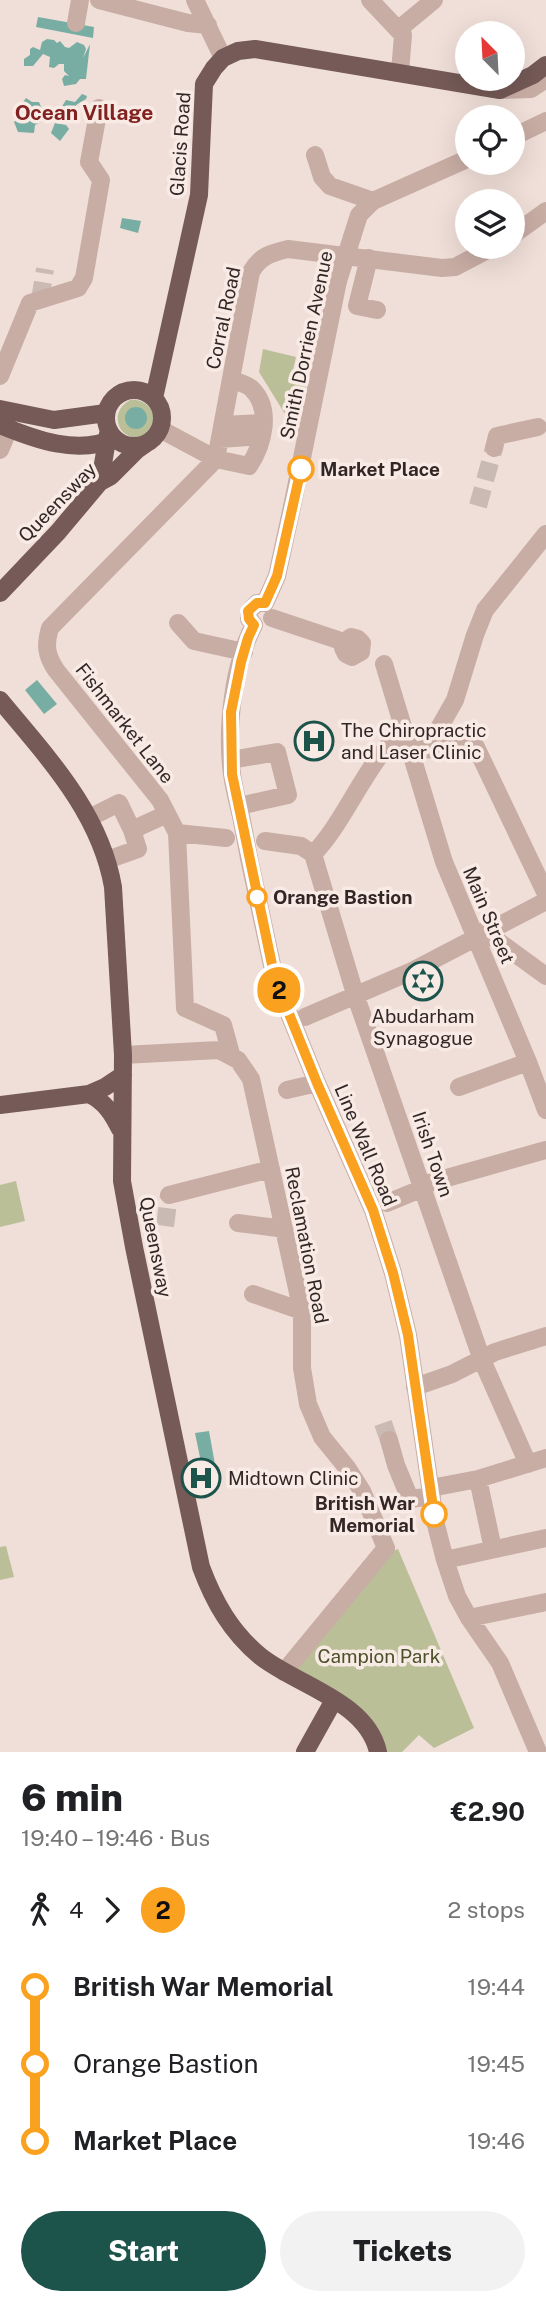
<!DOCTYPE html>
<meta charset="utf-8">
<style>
:root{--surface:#fff;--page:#f2f2f2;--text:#202124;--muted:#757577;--accent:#1c544b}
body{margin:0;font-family:"Public Sans",sans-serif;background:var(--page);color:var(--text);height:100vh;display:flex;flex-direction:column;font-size:26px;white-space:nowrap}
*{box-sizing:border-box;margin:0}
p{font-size:23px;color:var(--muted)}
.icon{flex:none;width:38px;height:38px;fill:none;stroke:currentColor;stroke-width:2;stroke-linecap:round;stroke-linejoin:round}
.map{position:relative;height:1752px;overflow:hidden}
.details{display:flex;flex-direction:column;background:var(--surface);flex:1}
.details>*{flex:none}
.badge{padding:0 14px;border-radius:23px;font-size:24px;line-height:46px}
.needle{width:46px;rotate:336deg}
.buttons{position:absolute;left:455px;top:21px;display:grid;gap:14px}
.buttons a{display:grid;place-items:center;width:70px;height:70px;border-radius:50%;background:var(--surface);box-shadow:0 7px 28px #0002;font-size:35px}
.map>.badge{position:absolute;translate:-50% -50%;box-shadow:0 0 0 4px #fff}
.legs{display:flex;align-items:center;gap:10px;height:77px;padding:0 21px;font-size:23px}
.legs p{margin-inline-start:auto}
.headline{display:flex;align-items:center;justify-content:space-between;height:119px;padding:0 21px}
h1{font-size:38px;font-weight:800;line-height:52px}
.button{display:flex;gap:14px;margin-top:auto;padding:14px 21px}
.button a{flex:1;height:80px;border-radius:42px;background:var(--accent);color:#fff;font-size:28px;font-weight:800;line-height:80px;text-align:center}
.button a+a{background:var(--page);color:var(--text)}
ul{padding:0 21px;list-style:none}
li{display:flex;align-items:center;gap:24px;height:77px;font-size:26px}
li i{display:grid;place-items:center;width:10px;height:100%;margin:0 9px;background:currentColor}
li i::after{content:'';width:18px;height:18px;margin:-9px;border:5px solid;border-radius:50%;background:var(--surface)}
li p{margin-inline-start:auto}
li:first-child i{background:linear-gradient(#0000 50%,currentColor 0)}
li:last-child i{background:linear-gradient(currentColor 50%,#0000 0)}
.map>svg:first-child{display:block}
.green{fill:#babf98;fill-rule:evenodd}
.water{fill:#78ada3}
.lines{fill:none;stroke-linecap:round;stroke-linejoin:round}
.minor-tunnel{stroke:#cabab4;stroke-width:18;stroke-dasharray:18 9;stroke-linecap:butt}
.minor{stroke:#c8ada4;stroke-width:18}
.major{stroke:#755a57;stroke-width:18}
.minor-bridge{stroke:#c8ada4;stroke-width:18}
.line-1-casing{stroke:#fff;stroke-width:16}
.line-1{stroke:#faa11f;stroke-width:10}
.stop-1-dot{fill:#fff;stroke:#faa11f;stroke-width:3.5}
.labels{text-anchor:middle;stroke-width:7;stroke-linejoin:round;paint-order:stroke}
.street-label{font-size:19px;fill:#332726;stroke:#f8eae4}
.stop-label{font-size:19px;font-weight:bold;fill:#332726;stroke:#f8eae4;text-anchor:start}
.poi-label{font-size:19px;fill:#332726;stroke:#f8eae4;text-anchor:start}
.park-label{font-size:19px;fill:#4b512a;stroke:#f8eae4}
.neighbourhood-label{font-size:21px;font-weight:bold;fill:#812220;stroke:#f8eae4}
</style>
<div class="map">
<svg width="546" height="1752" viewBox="0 0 546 1752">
<rect width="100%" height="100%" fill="#f0dfd8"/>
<!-- green -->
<path class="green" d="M 263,349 L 296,357 L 293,370 L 307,382 L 298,435 L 259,372 Z
M 130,400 C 150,397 166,424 145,435 C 122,446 105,414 130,400 ZM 132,408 L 144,412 L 146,415 L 144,425 L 135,429 C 124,425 123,415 132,408 Z
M 16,1181 L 25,1221 L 0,1227 L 0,1185 Z
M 6,1546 L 14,1577 L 0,1580 L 0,1547 Z
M 398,1549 L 474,1728 L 434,1748 L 419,1735 L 402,1752 L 385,1752 L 380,1732 L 368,1719 L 291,1671 L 388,1553 Z"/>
<!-- water -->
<path class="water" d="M 38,17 L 94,27 L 93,38 L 36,27 Z
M 47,39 L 54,40 L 57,43 L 60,41 L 65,47 L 69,48 L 77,42 L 84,45 L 86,49 L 83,58 L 90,44 L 86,79 L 80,79 L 76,84 L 64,86 L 62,79 L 65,75 L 69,76 L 64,71 L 64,64 L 59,64 L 54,68 L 49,67 L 50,57 L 43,54 L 33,66 L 24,66 L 24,59 L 30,55 L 30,49 L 33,47 L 40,50 L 42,42 Z
M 82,94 L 87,96 L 86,99 L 76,105 L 75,116 L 70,116 L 67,110 L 61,108 L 66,100 L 75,102 Z
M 26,98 L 32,102 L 39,102 L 45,116 L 43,121 L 35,125 L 34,133 L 18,132 L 14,122 L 22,114 L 21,105 Z
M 55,123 L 66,125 L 69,129 L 60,141 L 51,133 Z
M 122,218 L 141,221 L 138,233 L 120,228 Z
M125 418a11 11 0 1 1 22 0a11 11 0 1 1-22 0Z
M 37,680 L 57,704 L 44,714 L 25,690 Z
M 209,1431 L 216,1470 L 203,1472 L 195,1433 Z"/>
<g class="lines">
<!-- minor-tunnel -->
<path class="minor-tunnel" d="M 40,300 L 45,269
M 478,506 L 494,448
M 165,1226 L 169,1195
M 383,1423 L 389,1440"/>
<!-- minor -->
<path class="minor" d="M 99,0 L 188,23 L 208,25
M 195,0 L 223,58
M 370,0 L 403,35 L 400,72
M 76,23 L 80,0
M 399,29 L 434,0
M 500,90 L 531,89 L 546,79
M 513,137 L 546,121
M 315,155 L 322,177 L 330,186 L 373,201
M 513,235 L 546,211
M 352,237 L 359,215 L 373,201 L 467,159
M 369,258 L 357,306 L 377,310
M 0,376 L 30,303 L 78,288 L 84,278 L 101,180 L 89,162 L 99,108
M 223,425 L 263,423
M 160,429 L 216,459 L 249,466 C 263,445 273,409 251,388 C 246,384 237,382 231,379
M 220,439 L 261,436
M 494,448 L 497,436 L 538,427
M 0,450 L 9,429
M 216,459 L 50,628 C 45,645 46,655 56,670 L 160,800 L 177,833 L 185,1008 L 223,1025 L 231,1054
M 216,459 L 251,272 C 260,256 271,253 288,249 L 442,268 L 455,267 L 493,247
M 265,603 L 277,576 L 293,502 L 338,281
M 272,618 L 344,642 L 351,637 L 358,639 L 362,643 L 361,652 L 352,657 L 346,654 L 343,648 L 344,642
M 178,623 L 194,641 L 244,652
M 254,625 L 249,619 L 249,611 L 257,603 L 265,603
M 384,664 L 444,862 L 528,1062 L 546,1110
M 419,750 L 476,747 L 546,894
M 424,750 L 434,737 L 455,700 L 475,635 L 485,610 L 546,534
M 231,760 L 277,752 L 288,795 L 239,806
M 89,818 L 119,803 L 132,830
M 242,821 C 239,806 234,790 232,774 C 226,729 233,665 254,625
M 177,833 L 226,838
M 265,841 L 301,846 L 313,854
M 313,854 L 355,994 L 482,1360 L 528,1464
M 313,854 C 344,825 372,749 404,733
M 249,858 L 275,979 L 317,1083 L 373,1210 L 393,1273 L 408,1335 L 435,1521 L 445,1560 L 457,1596 L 469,1618 L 500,1663 L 538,1752
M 107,860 L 138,849 L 132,830 L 167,814
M 484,931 L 546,976
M 305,1017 L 412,971 L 546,901
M 123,1055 L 219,1050 L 238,1060 L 251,1079 L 302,1311 L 302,1368 L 308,1404 L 322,1437 L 348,1469 L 362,1491 L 386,1548 L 284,1672
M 459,1087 L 528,1062
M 287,1090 L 317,1083
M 169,1195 L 271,1169
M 387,1203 L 416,1191 L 422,1185 L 546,1150
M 238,1223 L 285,1229
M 253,1294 L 302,1311
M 415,1387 L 452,1374 L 495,1352 L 546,1336
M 389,1440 L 396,1465 L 410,1499 L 432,1496
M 478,1479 L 493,1549
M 431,1488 L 478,1479 L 546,1458
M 445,1560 L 546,1538
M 469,1618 L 546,1602"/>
<!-- major -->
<path class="major" d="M106 418a28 28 0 1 1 56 0a28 28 0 1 1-56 0Z
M 154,398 L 199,195 L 204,84 L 214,68 L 223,58 L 238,51 L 255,49 L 500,90 L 533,75 L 546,65
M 0,409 L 54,420 L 106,413
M 0,425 C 34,439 79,456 114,438
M 100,482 L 108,434
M 0,593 L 58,532 L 100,482 L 111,476 L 137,450 L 147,443
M 0,700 C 47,757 100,812 113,887 L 123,1055 L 122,1181 L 134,1247 L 201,1567 C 214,1602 231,1632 260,1656 C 296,1685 367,1701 378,1752
M 89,1094 C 105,1102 112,1113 120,1129
M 0,1105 L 89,1094 L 105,1087 L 123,1075
M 305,1752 L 334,1700"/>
<!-- minor-bridge -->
<path class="minor-bridge" d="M 338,281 L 352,237
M 242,821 L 249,858"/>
</g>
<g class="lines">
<defs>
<path id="line-1" d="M 301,469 L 277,576 L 265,603 L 257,603 L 248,611 L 249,619 L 254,625 L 248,638 L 241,662 L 231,712 L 232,774 L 275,979 L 317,1083 L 373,1210 L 393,1273 L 408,1335 L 434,1514"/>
</defs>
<!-- line-1 casing -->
<use href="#line-1" class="line-1-casing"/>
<!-- line-1 -->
<use href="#line-1" class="line-1"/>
</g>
<!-- icons -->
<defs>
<symbol id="hospital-ring" viewBox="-11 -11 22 22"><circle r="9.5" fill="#f8eae4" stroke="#1c544b" stroke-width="1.5"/><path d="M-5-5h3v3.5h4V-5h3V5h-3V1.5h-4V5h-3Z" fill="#1c544b"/></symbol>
<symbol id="synagogue-ring" viewBox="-11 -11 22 22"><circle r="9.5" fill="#f8eae4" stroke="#1c544b" stroke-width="1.5"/><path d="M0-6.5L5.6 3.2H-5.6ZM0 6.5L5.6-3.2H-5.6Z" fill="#1c544b"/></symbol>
</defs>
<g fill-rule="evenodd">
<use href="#hospital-ring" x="292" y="719" width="44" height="44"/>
<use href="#synagogue-ring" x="401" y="959" width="44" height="44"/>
<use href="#hospital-ring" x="179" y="1456" width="44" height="44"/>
</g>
<!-- markers -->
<g class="stop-1-dot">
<circle cx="301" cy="469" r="12"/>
<circle cx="257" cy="897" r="9"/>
<circle cx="434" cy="1514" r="12"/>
</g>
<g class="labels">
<!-- street labels -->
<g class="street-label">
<text transform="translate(180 144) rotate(-86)" y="7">Glacis Road</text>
<text transform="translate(223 318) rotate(-78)" y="7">Corral Road</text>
<text transform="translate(306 345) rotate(-78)" y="7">Smith Dorrien Avenue</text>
<text transform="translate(57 502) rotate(-46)" y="7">Queensway</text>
<text transform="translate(125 723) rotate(52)" y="7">Fishmarket Lane</text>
<text transform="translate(489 915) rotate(67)" y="7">Main Street</text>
<text transform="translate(366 1145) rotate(67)" y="7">Line Wall Road</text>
<text transform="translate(433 1154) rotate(71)" y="7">Irish Town</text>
<text transform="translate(307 1245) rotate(79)" y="7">Reclamation Road</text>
<text transform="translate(156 1247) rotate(79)" y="7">Queensway</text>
</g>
<!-- stop labels -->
<g class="stop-label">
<text x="320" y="476">Market Place</text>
<text x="273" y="904">Orange Bastion</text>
<text x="415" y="1510" text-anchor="end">British War<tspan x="415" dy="22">Memorial</tspan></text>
</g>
<!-- poi labels -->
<g class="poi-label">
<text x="341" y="737">The Chiropractic<tspan x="341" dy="22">and Laser Clinic</tspan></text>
<text x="423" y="1023" text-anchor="middle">Abudarham<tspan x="423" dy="22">Synagogue</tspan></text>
<text x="228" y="1485">Midtown Clinic</text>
</g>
<!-- park labels -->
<g class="park-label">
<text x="379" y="1663">Campion Park</text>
</g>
<!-- neighbourhood labels -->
<g class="neighbourhood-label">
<text x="84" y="120">Ocean Village</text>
</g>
</g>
</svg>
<div class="buttons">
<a><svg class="needle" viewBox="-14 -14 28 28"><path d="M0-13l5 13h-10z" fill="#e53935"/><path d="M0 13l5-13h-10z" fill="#757577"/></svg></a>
<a><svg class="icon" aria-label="locate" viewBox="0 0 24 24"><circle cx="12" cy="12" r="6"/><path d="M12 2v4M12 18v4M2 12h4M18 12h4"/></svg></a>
<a><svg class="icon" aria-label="layers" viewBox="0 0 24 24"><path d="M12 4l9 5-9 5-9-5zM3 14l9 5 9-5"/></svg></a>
</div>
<b class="badge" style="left:279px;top:990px;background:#faa11f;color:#111">2</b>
</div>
<section class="details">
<div class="headline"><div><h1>6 min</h1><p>19:40 – 19:46 · Bus</p></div><b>€2.90</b></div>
<div class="legs"><svg class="icon" aria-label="walk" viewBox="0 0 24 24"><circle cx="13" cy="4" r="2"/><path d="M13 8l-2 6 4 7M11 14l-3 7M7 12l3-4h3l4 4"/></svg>4<svg class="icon" aria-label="forward" viewBox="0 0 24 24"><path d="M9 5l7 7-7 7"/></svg><b class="badge" style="background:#faa11f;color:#111">2</b><p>2 stops</p></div>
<ul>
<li><i style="color:#faa11f"></i><b>British War Memorial</b><p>19:44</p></li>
<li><i style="color:#faa11f"></i><span>Orange Bastion</span><p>19:45</p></li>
<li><i style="color:#faa11f"></i><b>Market Place</b><p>19:46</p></li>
</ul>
<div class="button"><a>Start</a><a>Tickets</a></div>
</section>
